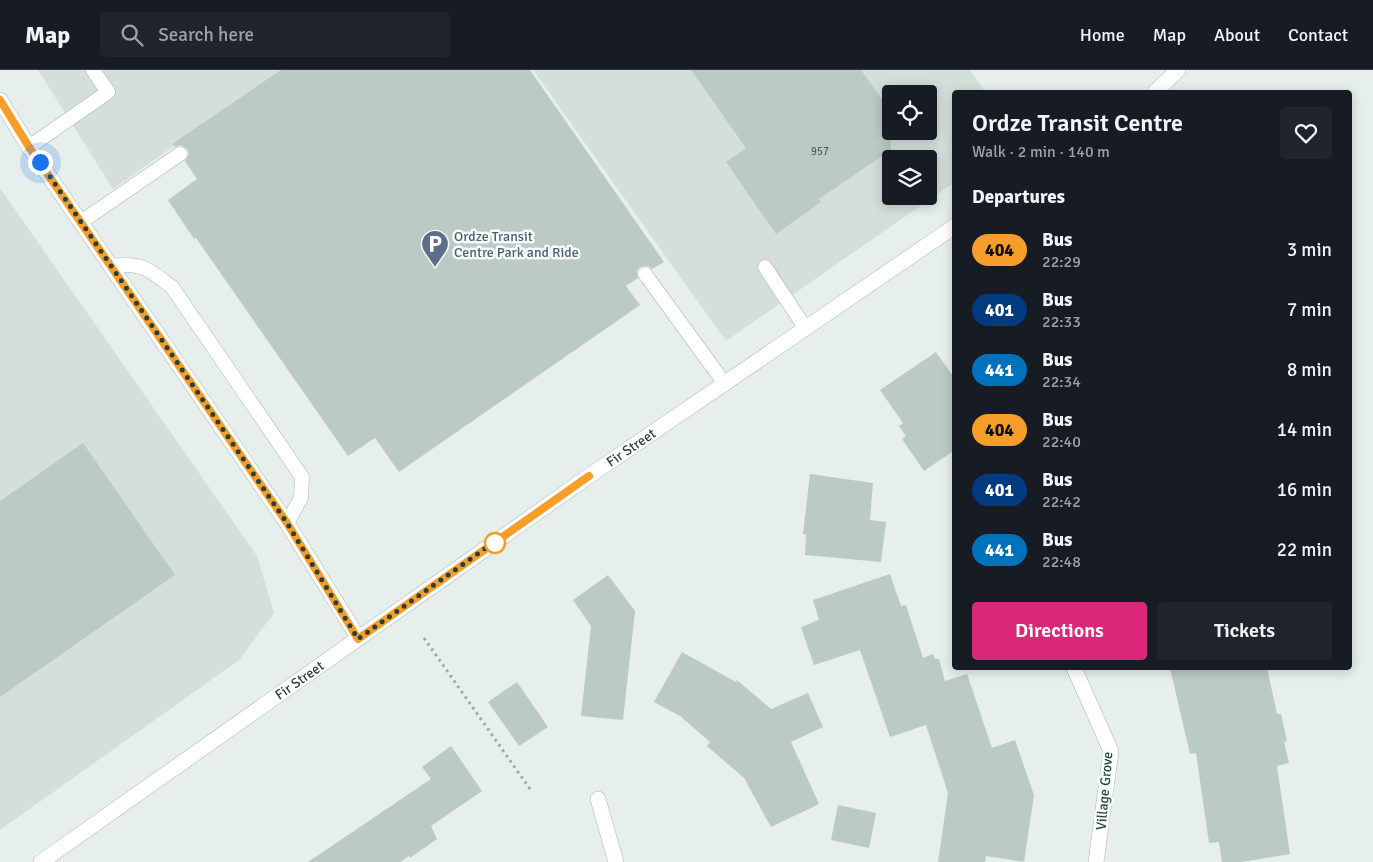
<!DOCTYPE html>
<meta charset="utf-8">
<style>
:root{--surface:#171b24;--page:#20242c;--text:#f1f3f6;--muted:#9ea1a6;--line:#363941;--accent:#db2777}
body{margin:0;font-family:Signika,sans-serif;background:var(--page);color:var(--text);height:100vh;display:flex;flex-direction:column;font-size:19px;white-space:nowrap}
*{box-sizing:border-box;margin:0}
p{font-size:16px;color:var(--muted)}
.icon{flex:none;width:28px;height:28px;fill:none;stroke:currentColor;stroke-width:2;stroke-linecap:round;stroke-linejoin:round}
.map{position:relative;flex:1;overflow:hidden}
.sheet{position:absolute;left:952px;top:20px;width:400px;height:580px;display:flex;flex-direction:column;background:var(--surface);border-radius:5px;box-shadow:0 2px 12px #0003}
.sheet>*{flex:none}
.badge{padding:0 10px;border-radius:16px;font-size:18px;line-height:32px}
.tools{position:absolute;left:882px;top:15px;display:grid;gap:10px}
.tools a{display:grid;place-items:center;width:55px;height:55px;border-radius:5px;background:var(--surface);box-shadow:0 2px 12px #0003;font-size:25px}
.you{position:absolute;width:25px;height:25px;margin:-12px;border:4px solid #fff;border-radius:50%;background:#1a73e8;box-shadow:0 0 0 8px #1a73e833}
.map>.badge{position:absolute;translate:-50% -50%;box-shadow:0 0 0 2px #fff}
h2{padding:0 20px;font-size:19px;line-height:45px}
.round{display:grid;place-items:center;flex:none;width:52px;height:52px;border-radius:5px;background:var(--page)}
.summary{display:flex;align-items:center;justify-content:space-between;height:85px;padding:0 20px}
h1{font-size:24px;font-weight:600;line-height:38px}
.cta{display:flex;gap:10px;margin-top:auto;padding:10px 20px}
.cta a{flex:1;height:58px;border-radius:5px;background:var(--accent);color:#fff;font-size:20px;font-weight:600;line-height:58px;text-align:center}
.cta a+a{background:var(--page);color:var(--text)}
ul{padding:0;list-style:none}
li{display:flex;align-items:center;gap:15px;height:60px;padding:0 20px}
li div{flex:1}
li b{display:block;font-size:19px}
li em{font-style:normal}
li .badge{min-width:55px;font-weight:700;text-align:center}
header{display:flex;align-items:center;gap:30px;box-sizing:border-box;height:70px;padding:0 25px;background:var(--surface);border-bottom:1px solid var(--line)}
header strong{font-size:24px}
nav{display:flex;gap:28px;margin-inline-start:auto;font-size:18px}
.search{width:350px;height:45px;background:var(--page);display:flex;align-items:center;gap:12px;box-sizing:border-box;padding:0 18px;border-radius:5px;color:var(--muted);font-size:19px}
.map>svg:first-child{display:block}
.built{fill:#d4dfda;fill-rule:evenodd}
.building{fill:#bbcac4}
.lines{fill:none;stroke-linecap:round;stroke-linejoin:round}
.lane-casing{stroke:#a8b8b2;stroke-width:15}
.street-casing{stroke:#a8b8b2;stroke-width:16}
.path{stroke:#86b3a5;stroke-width:3;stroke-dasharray:2.5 4;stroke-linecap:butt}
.lane{stroke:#fff;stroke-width:14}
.street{stroke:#fff;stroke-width:15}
.line-casing{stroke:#fff;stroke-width:11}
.line{stroke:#f79d29;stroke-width:8}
.walk{stroke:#24423a;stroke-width:5;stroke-dasharray:0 9}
.stop-dot{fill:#fff;stroke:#f79d29;stroke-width:2.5}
.labels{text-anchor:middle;stroke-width:5;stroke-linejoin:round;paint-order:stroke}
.number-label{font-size:11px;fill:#4a645c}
.service-label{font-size:14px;fill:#4e5e75;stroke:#f7fbf9;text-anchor:start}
.street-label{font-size:14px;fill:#24423a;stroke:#f7fbf9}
</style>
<header>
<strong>Map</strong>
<div class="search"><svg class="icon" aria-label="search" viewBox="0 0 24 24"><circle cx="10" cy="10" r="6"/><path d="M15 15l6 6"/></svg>Search here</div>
<nav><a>Home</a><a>Map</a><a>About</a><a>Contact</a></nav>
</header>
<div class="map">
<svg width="1373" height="792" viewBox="0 0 1373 792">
<rect width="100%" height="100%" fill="#e6efeb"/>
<!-- built -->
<path class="built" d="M 38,0 L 282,0 L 113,119 Z
M 533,0 L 970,0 L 985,22 L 955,22 L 955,112 L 726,271 ZM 891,24 L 929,24 L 929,61 L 891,61 ZM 891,89 L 929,89 L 929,126 L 891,126 Z
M 0,118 L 257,486 L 274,543 L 239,590 L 0,760 Z"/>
<!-- building -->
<path class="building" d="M 281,0 L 530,0 L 664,192 L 652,199 L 648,196 L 640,197 L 637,201 L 638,208 L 626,216 L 640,235 L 399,402 L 375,368 L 348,386 L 196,168 L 194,169 L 168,130 L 197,109 L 185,91 L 189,84 L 187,79 L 180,75 L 175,77 L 172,74 Z
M 691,0 L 861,0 L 891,42 L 891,80 L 819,129 L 821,132 L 776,164 L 726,92 L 746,78 Z
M 936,282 L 955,309 L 955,380 L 924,401 L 902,369 L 906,366 L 899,356 L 903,353 L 880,320 Z
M 83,373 L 175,505 L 0,627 L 0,431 Z
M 810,404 L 873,413 L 870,450 L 886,452 L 881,492 L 805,485 L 806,464 L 803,464 Z
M 890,504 L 901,536 L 906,535 L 923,588 L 933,584 L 935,589 L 939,589 L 945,611 L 967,604 L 992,678 L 1015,670 L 1034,725 L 1024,792 L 986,786 L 985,792 L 938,792 L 948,723 L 926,655 L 890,667 L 860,580 L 814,595 L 801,557 L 819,550 L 813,530 Z
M 608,505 L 635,541 L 623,650 L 581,646 L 591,556 L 573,530 Z
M 682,582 L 736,612 L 737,610 L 771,639 L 808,623 L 823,657 L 791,672 L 819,734 L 771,757 L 744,708 L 707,676 L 710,672 L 680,646 L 654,632 Z
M 1170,598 L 1267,598 L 1277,644 L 1281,644 L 1287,671 L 1284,672 L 1289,693 L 1277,696 L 1290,784 L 1241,792 L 1222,792 L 1219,772 L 1209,773 L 1196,683 L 1190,684 Z
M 517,612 L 548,657 L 519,676 L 488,632 Z
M 451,676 L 482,721 L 431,756 L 437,769 L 410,788 L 409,786 L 400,792 L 308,792 L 431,709 L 422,697 Z
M 838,735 L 876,743 L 869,778 L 831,770 Z"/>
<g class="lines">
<defs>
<path id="lane" d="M 29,77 L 108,22 L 93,0
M 81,152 L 180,84
M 111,196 C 142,192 148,199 172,217 L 302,407 L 301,428 L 287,453
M 765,197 L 806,259
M 645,204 L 725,314"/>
<g id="street">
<path d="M 1155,22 L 1178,0"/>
<path d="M 0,30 L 29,77 L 287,453 L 359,569"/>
<path d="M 1074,598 L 1111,681 L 1096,792"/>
<path d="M 598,729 L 616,792"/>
<path id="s1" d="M 41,792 L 589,406 L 955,156"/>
</g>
</defs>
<!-- lane casing -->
<use href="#lane" class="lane-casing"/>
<!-- street casing -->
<use href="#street" class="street-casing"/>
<!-- path -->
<path class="path" d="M 424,568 L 530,719"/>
<!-- lane -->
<use href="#lane" class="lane"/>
<!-- street -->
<use href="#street" class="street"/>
</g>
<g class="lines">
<defs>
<path id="line" d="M 0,30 L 29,77 L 287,453 L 358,569 L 589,406"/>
</defs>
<!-- line casing -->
<use href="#line" class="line-casing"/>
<!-- line -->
<use href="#line" class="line"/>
<!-- walk -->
<path class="walk" d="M 40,92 L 287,453 L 358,569 L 500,468 L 495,473"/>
</g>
<!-- icons -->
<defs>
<symbol id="parking-pin" viewBox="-11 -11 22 30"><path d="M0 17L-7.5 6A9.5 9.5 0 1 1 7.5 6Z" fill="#5c6f8a" stroke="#f7fbf9"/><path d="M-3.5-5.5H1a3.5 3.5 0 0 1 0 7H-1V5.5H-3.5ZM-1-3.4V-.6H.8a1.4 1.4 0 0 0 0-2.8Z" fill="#fff"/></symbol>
</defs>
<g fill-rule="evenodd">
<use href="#parking-pin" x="419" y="158" width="32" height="43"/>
</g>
<!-- markers -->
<circle class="stop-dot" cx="495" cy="473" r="10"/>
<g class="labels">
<!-- number labels -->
<g class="number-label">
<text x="820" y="85">957</text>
</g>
<!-- service labels -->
<g class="service-label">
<text x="454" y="171">Ordze Transit<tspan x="454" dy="16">Centre Park and Ride</tspan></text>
</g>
<!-- street labels -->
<g class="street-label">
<text dy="5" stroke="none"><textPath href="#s1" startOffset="721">Fir Street</textPath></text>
<text dy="5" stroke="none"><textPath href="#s1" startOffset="316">Fir Street</textPath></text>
<text transform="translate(1104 721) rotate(-85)" y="5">Village Grove</text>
</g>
</g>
</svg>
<div class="tools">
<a><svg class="icon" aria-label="locate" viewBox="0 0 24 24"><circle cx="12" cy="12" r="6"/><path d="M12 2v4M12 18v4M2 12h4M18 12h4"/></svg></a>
<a><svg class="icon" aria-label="layers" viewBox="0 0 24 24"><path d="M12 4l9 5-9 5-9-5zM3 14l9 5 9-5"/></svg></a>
</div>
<div class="you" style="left:40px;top:92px"></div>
<section class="sheet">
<div class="summary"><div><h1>Ordze Transit Centre</h1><p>Walk · 2 min · 140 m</p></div><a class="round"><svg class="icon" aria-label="heart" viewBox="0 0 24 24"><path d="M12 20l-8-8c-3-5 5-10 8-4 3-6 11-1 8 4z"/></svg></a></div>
<h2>Departures</h2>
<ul>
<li><span class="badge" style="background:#f79d29;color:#111">404</span><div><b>Bus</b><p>22:29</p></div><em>3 min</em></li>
<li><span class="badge" style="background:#003b80;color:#fff">401</span><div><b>Bus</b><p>22:33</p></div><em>7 min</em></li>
<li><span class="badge" style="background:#0072bc;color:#fff">441</span><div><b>Bus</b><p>22:34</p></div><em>8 min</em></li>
<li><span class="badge" style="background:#f79d29;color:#111">404</span><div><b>Bus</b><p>22:40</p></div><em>14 min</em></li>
<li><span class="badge" style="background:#003b80;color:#fff">401</span><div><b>Bus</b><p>22:42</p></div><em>16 min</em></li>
<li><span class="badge" style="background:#0072bc;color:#fff">441</span><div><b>Bus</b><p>22:48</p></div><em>22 min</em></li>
</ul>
<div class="cta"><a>Directions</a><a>Tickets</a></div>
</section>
</div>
